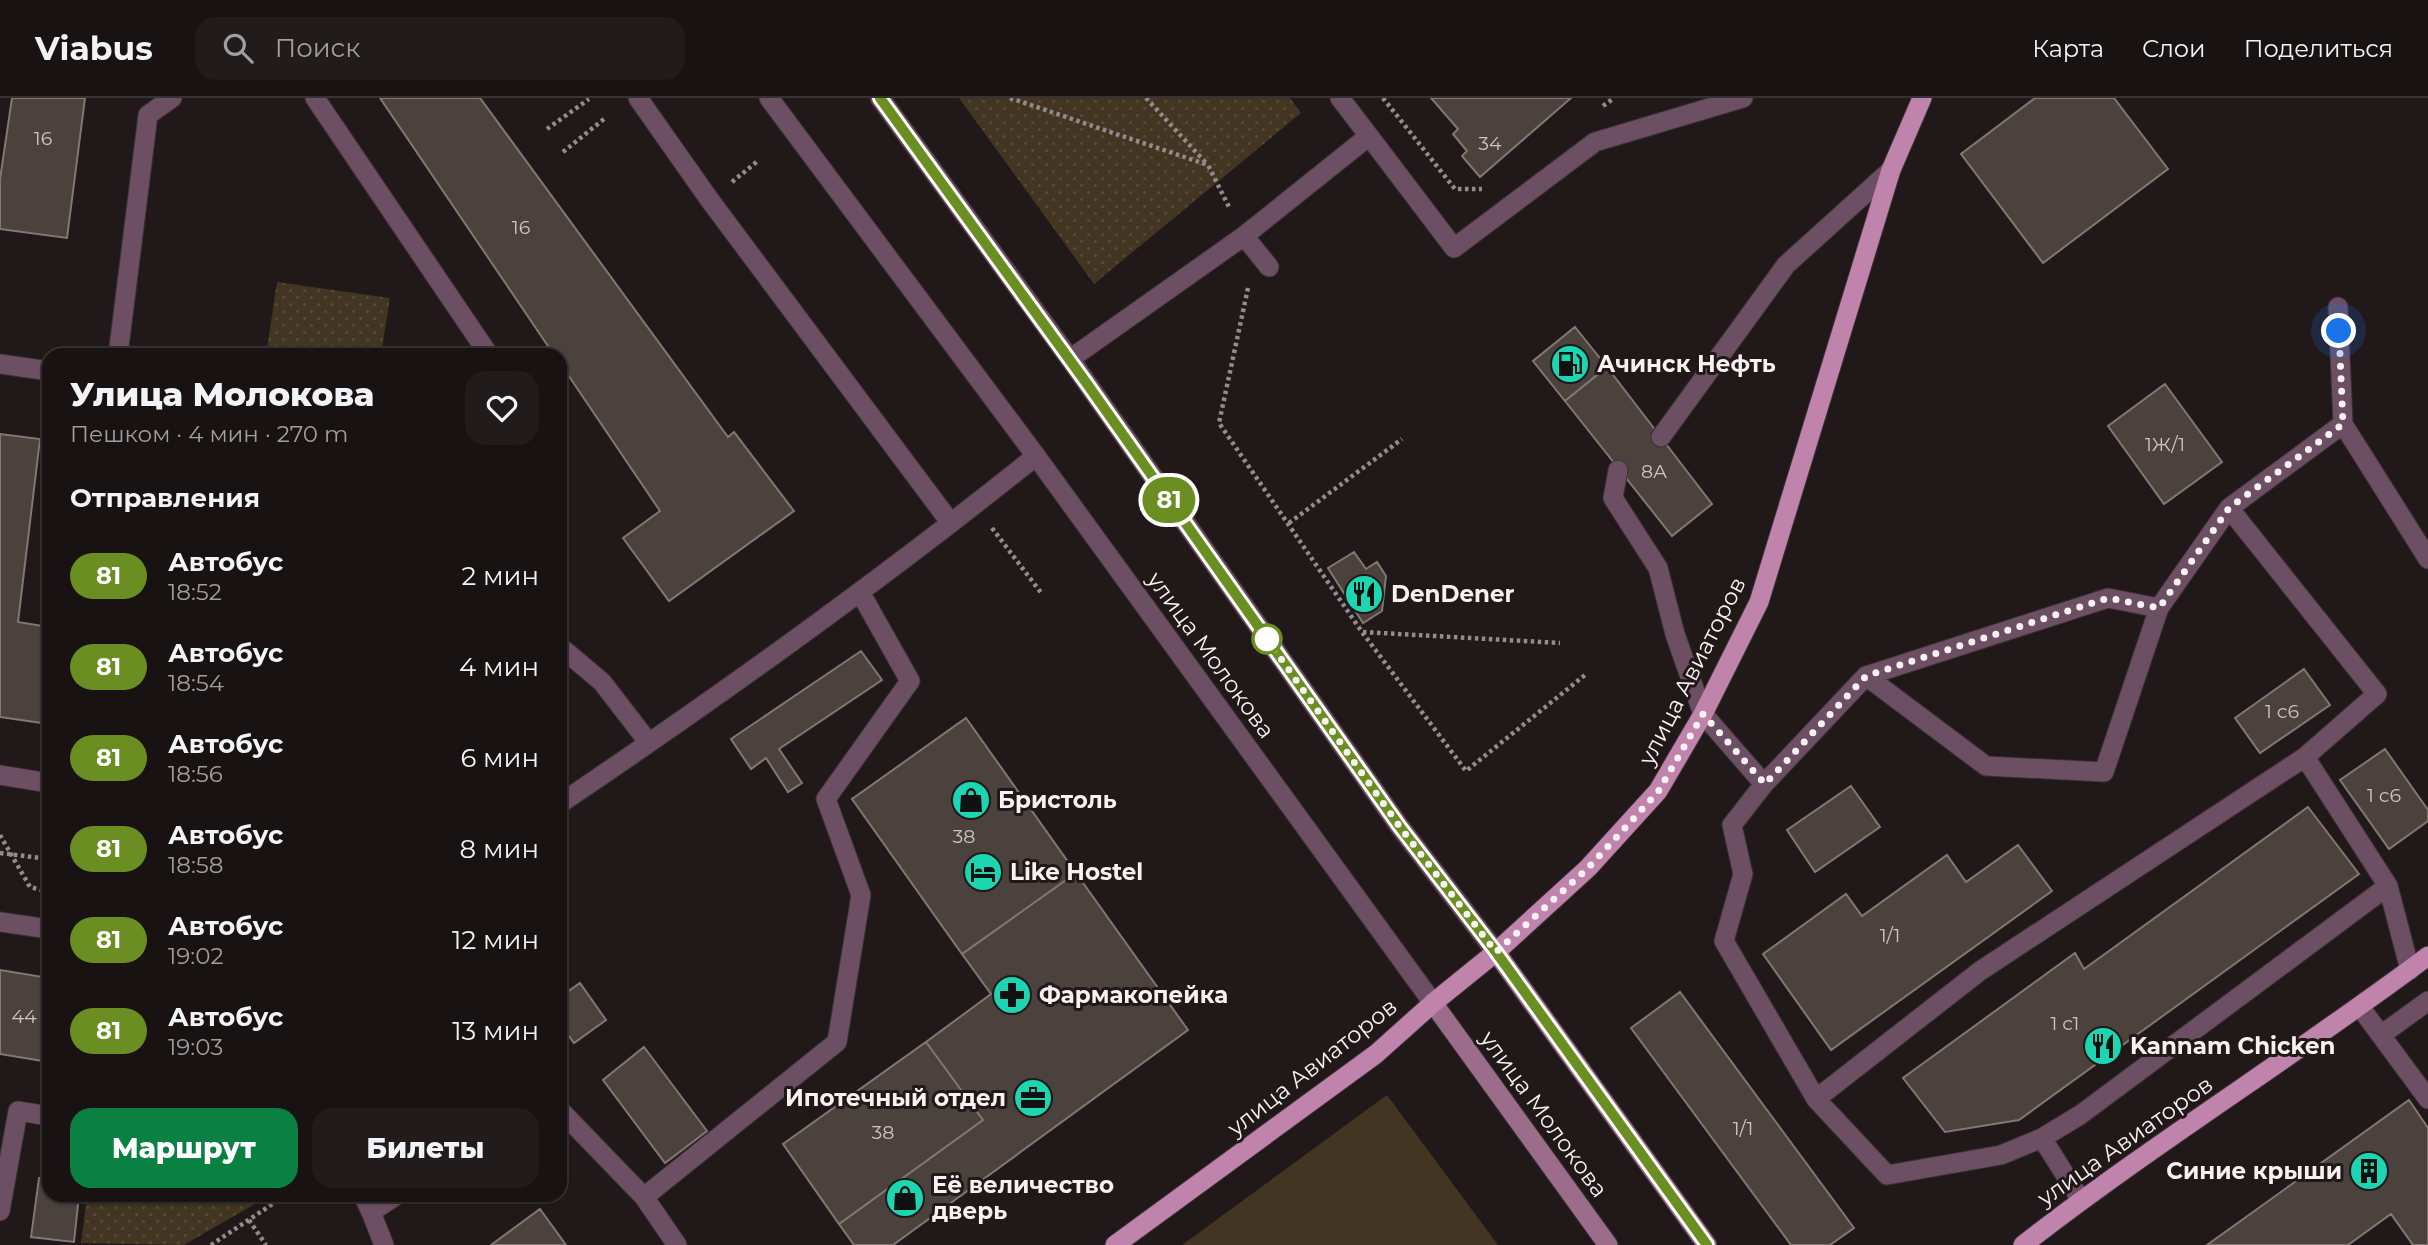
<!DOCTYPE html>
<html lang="ru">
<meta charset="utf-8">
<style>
:root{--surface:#191213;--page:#221b1c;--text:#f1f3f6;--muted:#9f9ea0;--line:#373233;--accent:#0b8043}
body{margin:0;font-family:Montserrat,sans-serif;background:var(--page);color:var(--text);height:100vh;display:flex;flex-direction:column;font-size:26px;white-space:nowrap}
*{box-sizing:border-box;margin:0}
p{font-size:23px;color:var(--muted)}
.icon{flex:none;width:38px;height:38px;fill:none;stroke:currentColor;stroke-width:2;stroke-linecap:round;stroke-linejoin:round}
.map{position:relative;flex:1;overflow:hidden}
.sheet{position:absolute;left:42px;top:250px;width:525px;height:854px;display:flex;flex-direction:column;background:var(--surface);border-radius:21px;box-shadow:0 2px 5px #0004,0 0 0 2px var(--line)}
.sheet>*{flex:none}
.badge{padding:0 14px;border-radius:23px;font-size:24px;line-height:46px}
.you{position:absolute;width:35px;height:35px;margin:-18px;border:5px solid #fff;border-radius:50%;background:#1a73e8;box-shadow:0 0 0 10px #1a73e833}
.map>.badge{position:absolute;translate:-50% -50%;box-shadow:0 0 0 4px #fff}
h2{padding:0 28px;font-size:26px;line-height:63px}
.round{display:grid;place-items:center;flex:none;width:74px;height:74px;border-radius:21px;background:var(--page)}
.headline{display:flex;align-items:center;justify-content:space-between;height:119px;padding:0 28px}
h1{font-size:33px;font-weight:800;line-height:52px}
.action{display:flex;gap:14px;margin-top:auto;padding:14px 28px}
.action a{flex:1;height:80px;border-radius:21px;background:var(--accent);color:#fff;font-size:28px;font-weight:800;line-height:80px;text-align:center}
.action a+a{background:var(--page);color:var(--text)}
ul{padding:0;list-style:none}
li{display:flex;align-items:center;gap:21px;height:91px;padding:0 28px}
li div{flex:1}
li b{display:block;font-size:26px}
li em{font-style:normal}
li .badge{min-width:77px;font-weight:700;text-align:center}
header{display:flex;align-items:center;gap:42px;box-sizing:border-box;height:98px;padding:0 35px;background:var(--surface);border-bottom:2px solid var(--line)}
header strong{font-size:33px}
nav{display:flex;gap:38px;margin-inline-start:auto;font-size:24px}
.search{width:490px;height:63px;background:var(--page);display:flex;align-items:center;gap:18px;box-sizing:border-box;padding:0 24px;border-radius:21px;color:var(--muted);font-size:26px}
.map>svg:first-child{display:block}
.grass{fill:#423521}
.park{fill:url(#park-dots)}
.building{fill:#4b413d;stroke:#827772;stroke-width:2}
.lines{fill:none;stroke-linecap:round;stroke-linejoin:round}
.service-casing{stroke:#3b3233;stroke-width:21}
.tertiary-casing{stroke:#3b3233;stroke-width:21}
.secondary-casing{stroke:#3b3233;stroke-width:21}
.primary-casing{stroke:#3b3233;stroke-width:21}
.path{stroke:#938b8c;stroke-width:4.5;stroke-dasharray:3.5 3.5;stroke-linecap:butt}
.service{stroke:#6c4f62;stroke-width:19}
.tertiary{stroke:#6c4f62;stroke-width:19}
.secondary{stroke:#9b6d8b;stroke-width:19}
.primary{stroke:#c083ab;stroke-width:19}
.line-casing{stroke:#fff;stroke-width:16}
.line{stroke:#6b8e23;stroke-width:10}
.walk{stroke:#f8f1f2;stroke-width:7;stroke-dasharray:0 12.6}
.stop-dot{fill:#fff;stroke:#6b8e23;stroke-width:3.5}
.labels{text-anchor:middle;stroke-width:6;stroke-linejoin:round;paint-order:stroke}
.number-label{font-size:19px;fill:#cdc5c5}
.poi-label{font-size:23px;font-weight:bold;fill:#f8f1f2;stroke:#211819;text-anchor:start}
.street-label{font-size:23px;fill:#f8f1f2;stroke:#211819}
</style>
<header>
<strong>Viabus</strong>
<div class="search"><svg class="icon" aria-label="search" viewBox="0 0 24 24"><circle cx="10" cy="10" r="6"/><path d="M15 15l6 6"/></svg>Поиск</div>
<nav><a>Карта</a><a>Слои</a><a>Поделиться</a></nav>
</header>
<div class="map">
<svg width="2428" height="1147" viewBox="0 0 2428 1147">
<defs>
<pattern id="park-dots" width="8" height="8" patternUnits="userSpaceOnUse" patternTransform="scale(1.75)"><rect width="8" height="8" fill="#423521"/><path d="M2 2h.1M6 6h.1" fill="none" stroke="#554937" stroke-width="1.8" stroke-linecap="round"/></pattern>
</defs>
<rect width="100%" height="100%" fill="#211819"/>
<!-- grass -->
<path class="grass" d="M 1387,997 L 1498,1147 L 1182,1147 Z"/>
<!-- park -->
<path class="park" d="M 959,0 L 1290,0 L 1301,15 L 1094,186 Z
M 277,184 L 390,200 L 381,257 L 266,257 Z
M 87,1097 L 270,1097 L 184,1147 L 81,1145 Z"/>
<!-- building -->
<path class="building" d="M 12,0 L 85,0 L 67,140 L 0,131 L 0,81 Z
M 380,0 L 480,0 L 728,339 L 734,334 L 794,413 L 669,503 L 623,440 L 660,413 L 560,265 L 560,257 L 554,257 Z
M 1431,0 L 1571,0 L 1480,79 L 1462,58 L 1467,53 L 1453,36 L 1458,31 Z
M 2035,0 L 2114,0 L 2168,71 L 2043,165 L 1961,56 Z
M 1575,229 L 1607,269 L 1565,303 L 1533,263 Z
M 1607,269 L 1712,406 L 1672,438 L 1565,303 Z
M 2165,286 L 2222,364 L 2164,406 L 2108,328 Z
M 0,336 L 40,341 L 18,524 L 49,529 L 49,626 L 0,619 Z
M 1354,454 L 1366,471 L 1377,464 L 1386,478 L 1382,513 L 1363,525 L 1328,470 Z
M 861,553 L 882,582 L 779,651 L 802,685 L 788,694 L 766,660 L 751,671 L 731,641 Z
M 2304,571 L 2330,607 L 2260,655 L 2235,620 Z
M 966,620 L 1076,775 L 962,856 L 852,701 Z
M 2385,651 L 2428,712 L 2428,723 L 2389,751 L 2340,682 Z
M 1851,688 L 1880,729 L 1815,774 L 1787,732 Z
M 2308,709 L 2359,776 L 2019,1022 L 1945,1034 L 1903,980 L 2075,855 L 2084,871 Z
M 2018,747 L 2052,793 L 1831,952 L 1763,856 L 1846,796 L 1862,818 L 1947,757 L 1966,784 Z
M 1076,775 L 1188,932 L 893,1147 L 854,1147 L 839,1126 L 983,1022 L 926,944 L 991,896 L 962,856 Z
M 0,872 L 49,880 L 49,964 L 0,956 Z
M 580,885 L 606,922 L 574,945 L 560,926 L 560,899 Z
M 1680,894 L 1854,1130 L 1830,1147 L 1791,1147 L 1631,930 Z
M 926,944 L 983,1022 L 839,1126 L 783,1046 Z
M 644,949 L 707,1033 L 665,1065 L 603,982 Z
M 2409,1002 L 2428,1030 L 2428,1147 L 2413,1147 L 2391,1116 L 2348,1147 L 2207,1147 Z
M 39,1080 L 49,1081 L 49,1097 L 79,1097 L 74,1144 L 31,1139 Z
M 540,1111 L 566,1147 L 491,1147 Z"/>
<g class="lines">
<defs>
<path id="service" d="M 315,0 L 489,257
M 638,0 L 709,101 L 950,424
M 1369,38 L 1454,150 L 1595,44 L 1743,0
M 1244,138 L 1269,169
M 2338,209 L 2343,326 L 2428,461
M 118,257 L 148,17 L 172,0
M 1070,261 L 1244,138 L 1369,38 L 1340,0
M 0,266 L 49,273
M 1661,339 L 1786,167 L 1891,72
M 1618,372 L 1613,400 L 1658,470 L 1675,536 L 1703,616 L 1764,686 L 1866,578 L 2108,500 L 2159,510 L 2229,410 L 2377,596 L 2305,659 L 2388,788 L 2410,872
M 2229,410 L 2343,326
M 560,551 L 564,552 L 602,584 L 649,645
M 1866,578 L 1986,668 L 2104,674 L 2159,510
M 0,677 L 49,685
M 1764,686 L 1732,727 L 1743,776 L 1724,843 L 1816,1001 L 1887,1077 L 2001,1057 L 2042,1040 L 2080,1017 L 2388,788
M 560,708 L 561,705 C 724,595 883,481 1036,358
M 0,824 L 49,831
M 2360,909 L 2428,1001
M 2381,937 L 2428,903
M 1816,1001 L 1980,873 L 2305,659
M 560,1012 L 644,1099 L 677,1147
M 2042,1040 L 2081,1102
M 363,1097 L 371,1114 L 397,1097
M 644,1099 L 837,944 L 861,797 L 826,701 L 910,583 L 860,494
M 0,1113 L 18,1013 L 49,1018
M 371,1114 L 384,1147"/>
<path id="tertiary" d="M 769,0 L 1036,358 L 1433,905
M 880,0 L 1070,261 L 1400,729 L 1496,854"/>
<path id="secondary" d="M 1496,854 L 1707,1147
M 1433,905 L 1608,1147"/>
<path id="primary" d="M 1115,1147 L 1376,956 L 1433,905 L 1496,854 L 1588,770 L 1658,693 L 1703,616 L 1759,504 L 1891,72 L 1922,0
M 2023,1147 C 2154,1045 2295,958 2428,858"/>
</defs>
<!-- service casing -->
<use href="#service" class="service-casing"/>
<!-- tertiary casing -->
<use href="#tertiary" class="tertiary-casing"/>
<!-- secondary casing -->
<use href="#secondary" class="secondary-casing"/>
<!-- primary casing -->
<use href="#primary" class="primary-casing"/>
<!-- path -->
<path class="path" d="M 1010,0 L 1208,67 L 1230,111
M 1146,0 L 1207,66
M 1383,0 L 1455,91 L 1482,91
M 1603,8 L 1614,0
M 547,31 L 589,1
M 563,54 L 604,21
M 732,84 L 759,62
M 1248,190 L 1219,325 L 1362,534 L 1466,673 L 1585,577
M 1289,425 L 1402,341
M 992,430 L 1042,496
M 1363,534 L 1560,545
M 0,737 L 30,789 L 49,794
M 0,755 L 49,761
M 249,1122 L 266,1147
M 211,1147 L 286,1097"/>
<!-- service -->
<use href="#service" class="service"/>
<!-- tertiary -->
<use href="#tertiary" class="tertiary"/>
<!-- secondary -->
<use href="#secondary" class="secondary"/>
<!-- primary -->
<use href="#primary" class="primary"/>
</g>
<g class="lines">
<defs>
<path id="line" d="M 880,0 L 1085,283 L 1400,729 L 1496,854 L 1707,1147"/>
</defs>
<!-- line casing -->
<use href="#line" class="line-casing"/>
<!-- line -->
<use href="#line" class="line"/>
<!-- walk -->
<path class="walk" d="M 1267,541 L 1400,729 L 1496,854 L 1588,770 L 1658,694 L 1703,616 L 1765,686 L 1866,578 L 2108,500 L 2159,510 L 2229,410 L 2343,326 L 2339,233"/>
</g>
<!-- icons -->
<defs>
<symbol id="fuel-disc" viewBox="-11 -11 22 22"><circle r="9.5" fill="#1cd5b1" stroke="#211819"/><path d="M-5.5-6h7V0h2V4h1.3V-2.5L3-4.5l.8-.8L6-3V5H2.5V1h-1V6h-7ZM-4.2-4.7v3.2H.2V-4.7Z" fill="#111"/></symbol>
<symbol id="restaurant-disc" viewBox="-11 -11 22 22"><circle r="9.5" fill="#1cd5b1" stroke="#211819"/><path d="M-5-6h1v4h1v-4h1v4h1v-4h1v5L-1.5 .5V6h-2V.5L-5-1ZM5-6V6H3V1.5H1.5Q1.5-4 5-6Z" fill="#111"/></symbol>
<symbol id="shop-disc" viewBox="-11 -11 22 22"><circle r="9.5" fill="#1cd5b1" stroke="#211819"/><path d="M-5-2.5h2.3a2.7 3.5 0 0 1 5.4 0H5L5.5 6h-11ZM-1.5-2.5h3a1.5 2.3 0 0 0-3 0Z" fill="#111"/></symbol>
<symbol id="hotel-disc" viewBox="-11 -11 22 22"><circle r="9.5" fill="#1cd5b1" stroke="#211819"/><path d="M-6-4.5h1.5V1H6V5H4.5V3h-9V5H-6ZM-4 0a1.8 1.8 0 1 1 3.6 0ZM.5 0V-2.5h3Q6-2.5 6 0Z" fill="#111"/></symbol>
<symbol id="pharmacy-disc" viewBox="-11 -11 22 22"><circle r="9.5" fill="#1cd5b1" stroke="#211819"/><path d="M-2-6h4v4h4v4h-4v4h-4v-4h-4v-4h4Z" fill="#111"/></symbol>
<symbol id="office-disc" viewBox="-11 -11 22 22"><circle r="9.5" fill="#1cd5b1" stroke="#211819"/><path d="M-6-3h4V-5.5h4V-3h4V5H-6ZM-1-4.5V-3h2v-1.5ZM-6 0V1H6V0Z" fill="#111"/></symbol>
<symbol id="building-disc" viewBox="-11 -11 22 22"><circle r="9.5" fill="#1cd5b1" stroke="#211819"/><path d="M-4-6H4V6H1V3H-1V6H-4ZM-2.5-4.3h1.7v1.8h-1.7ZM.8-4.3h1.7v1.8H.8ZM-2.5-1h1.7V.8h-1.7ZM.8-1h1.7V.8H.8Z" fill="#111"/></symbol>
</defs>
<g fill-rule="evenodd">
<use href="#fuel-disc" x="1548" y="244" width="44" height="44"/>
<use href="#restaurant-disc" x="1342" y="474" width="44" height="44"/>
<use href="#shop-disc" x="949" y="680" width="44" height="44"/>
<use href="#hotel-disc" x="961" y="752" width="44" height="44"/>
<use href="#pharmacy-disc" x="990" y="875" width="44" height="44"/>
<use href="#restaurant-disc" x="2081" y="926" width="44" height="44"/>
<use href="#office-disc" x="1011" y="978" width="44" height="44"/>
<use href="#building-disc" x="2347" y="1051" width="44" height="44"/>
<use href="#shop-disc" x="883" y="1078" width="44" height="44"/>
</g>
<!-- markers -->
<circle class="stop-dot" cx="1267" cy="541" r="14"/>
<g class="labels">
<!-- number labels -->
<g class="number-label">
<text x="43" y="47">16</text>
<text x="1490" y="52">34</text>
<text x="521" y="136">16</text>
<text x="2165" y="353">1Ж/1</text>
<text x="1654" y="380">8А</text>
<text x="2282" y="620">1 с6</text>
<text x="2384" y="704">1 с6</text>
<text x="964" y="745">38</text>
<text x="1890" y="844">1/1</text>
<text x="24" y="925">44</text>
<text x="2065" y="932">1 с1</text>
<text x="1743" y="1037">1/1</text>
<text x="883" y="1041">38</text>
</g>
<!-- poi labels -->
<g class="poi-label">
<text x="1597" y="274">Ачинск Нефть</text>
<text x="1391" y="504">DenDener</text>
<text x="998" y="710">Бристоль</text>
<text x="1010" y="782">Like Hostel</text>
<text x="1039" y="905">Фармакопейка</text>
<text x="2130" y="956">Kannam Chicken</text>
<text x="1006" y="1008" text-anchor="end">Ипотечный отдел</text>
<text x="2342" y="1081" text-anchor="end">Синие крыши</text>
<text x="932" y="1095">Её величество<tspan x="932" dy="26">дверь</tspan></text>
</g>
<!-- street labels -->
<g class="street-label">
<text transform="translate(1211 557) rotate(54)" y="8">улица Молокова</text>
<text transform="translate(1692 573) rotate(-63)" y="8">улица Авиаторов</text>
<text transform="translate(1312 969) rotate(-38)" y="8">улица Авиаторов</text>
<text transform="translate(1544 1016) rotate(54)" y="8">улица Молокова</text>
<text transform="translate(2125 1043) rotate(-35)" y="8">улица Авиаторов</text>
</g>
</g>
</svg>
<div class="you" style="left:2339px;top:233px"></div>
<b class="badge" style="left:1169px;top:402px;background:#6b8e23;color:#fff">81</b>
<section class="sheet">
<div class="headline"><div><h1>Улица Молокова</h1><p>Пешком · 4 мин · 270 m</p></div><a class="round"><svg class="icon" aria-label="heart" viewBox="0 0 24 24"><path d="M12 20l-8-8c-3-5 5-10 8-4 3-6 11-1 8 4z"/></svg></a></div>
<h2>Отправления</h2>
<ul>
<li><span class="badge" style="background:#6b8e23;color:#fff">81</span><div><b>Автобус</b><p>18:52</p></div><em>2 мин</em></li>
<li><span class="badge" style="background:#6b8e23;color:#fff">81</span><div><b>Автобус</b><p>18:54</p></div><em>4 мин</em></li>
<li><span class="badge" style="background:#6b8e23;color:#fff">81</span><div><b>Автобус</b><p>18:56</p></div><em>6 мин</em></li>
<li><span class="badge" style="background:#6b8e23;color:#fff">81</span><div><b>Автобус</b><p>18:58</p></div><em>8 мин</em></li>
<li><span class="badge" style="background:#6b8e23;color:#fff">81</span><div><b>Автобус</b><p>19:02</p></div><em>12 мин</em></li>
<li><span class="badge" style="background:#6b8e23;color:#fff">81</span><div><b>Автобус</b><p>19:03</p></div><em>13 мин</em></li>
</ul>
<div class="action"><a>Маршрут</a><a>Билеты</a></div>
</section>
</div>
